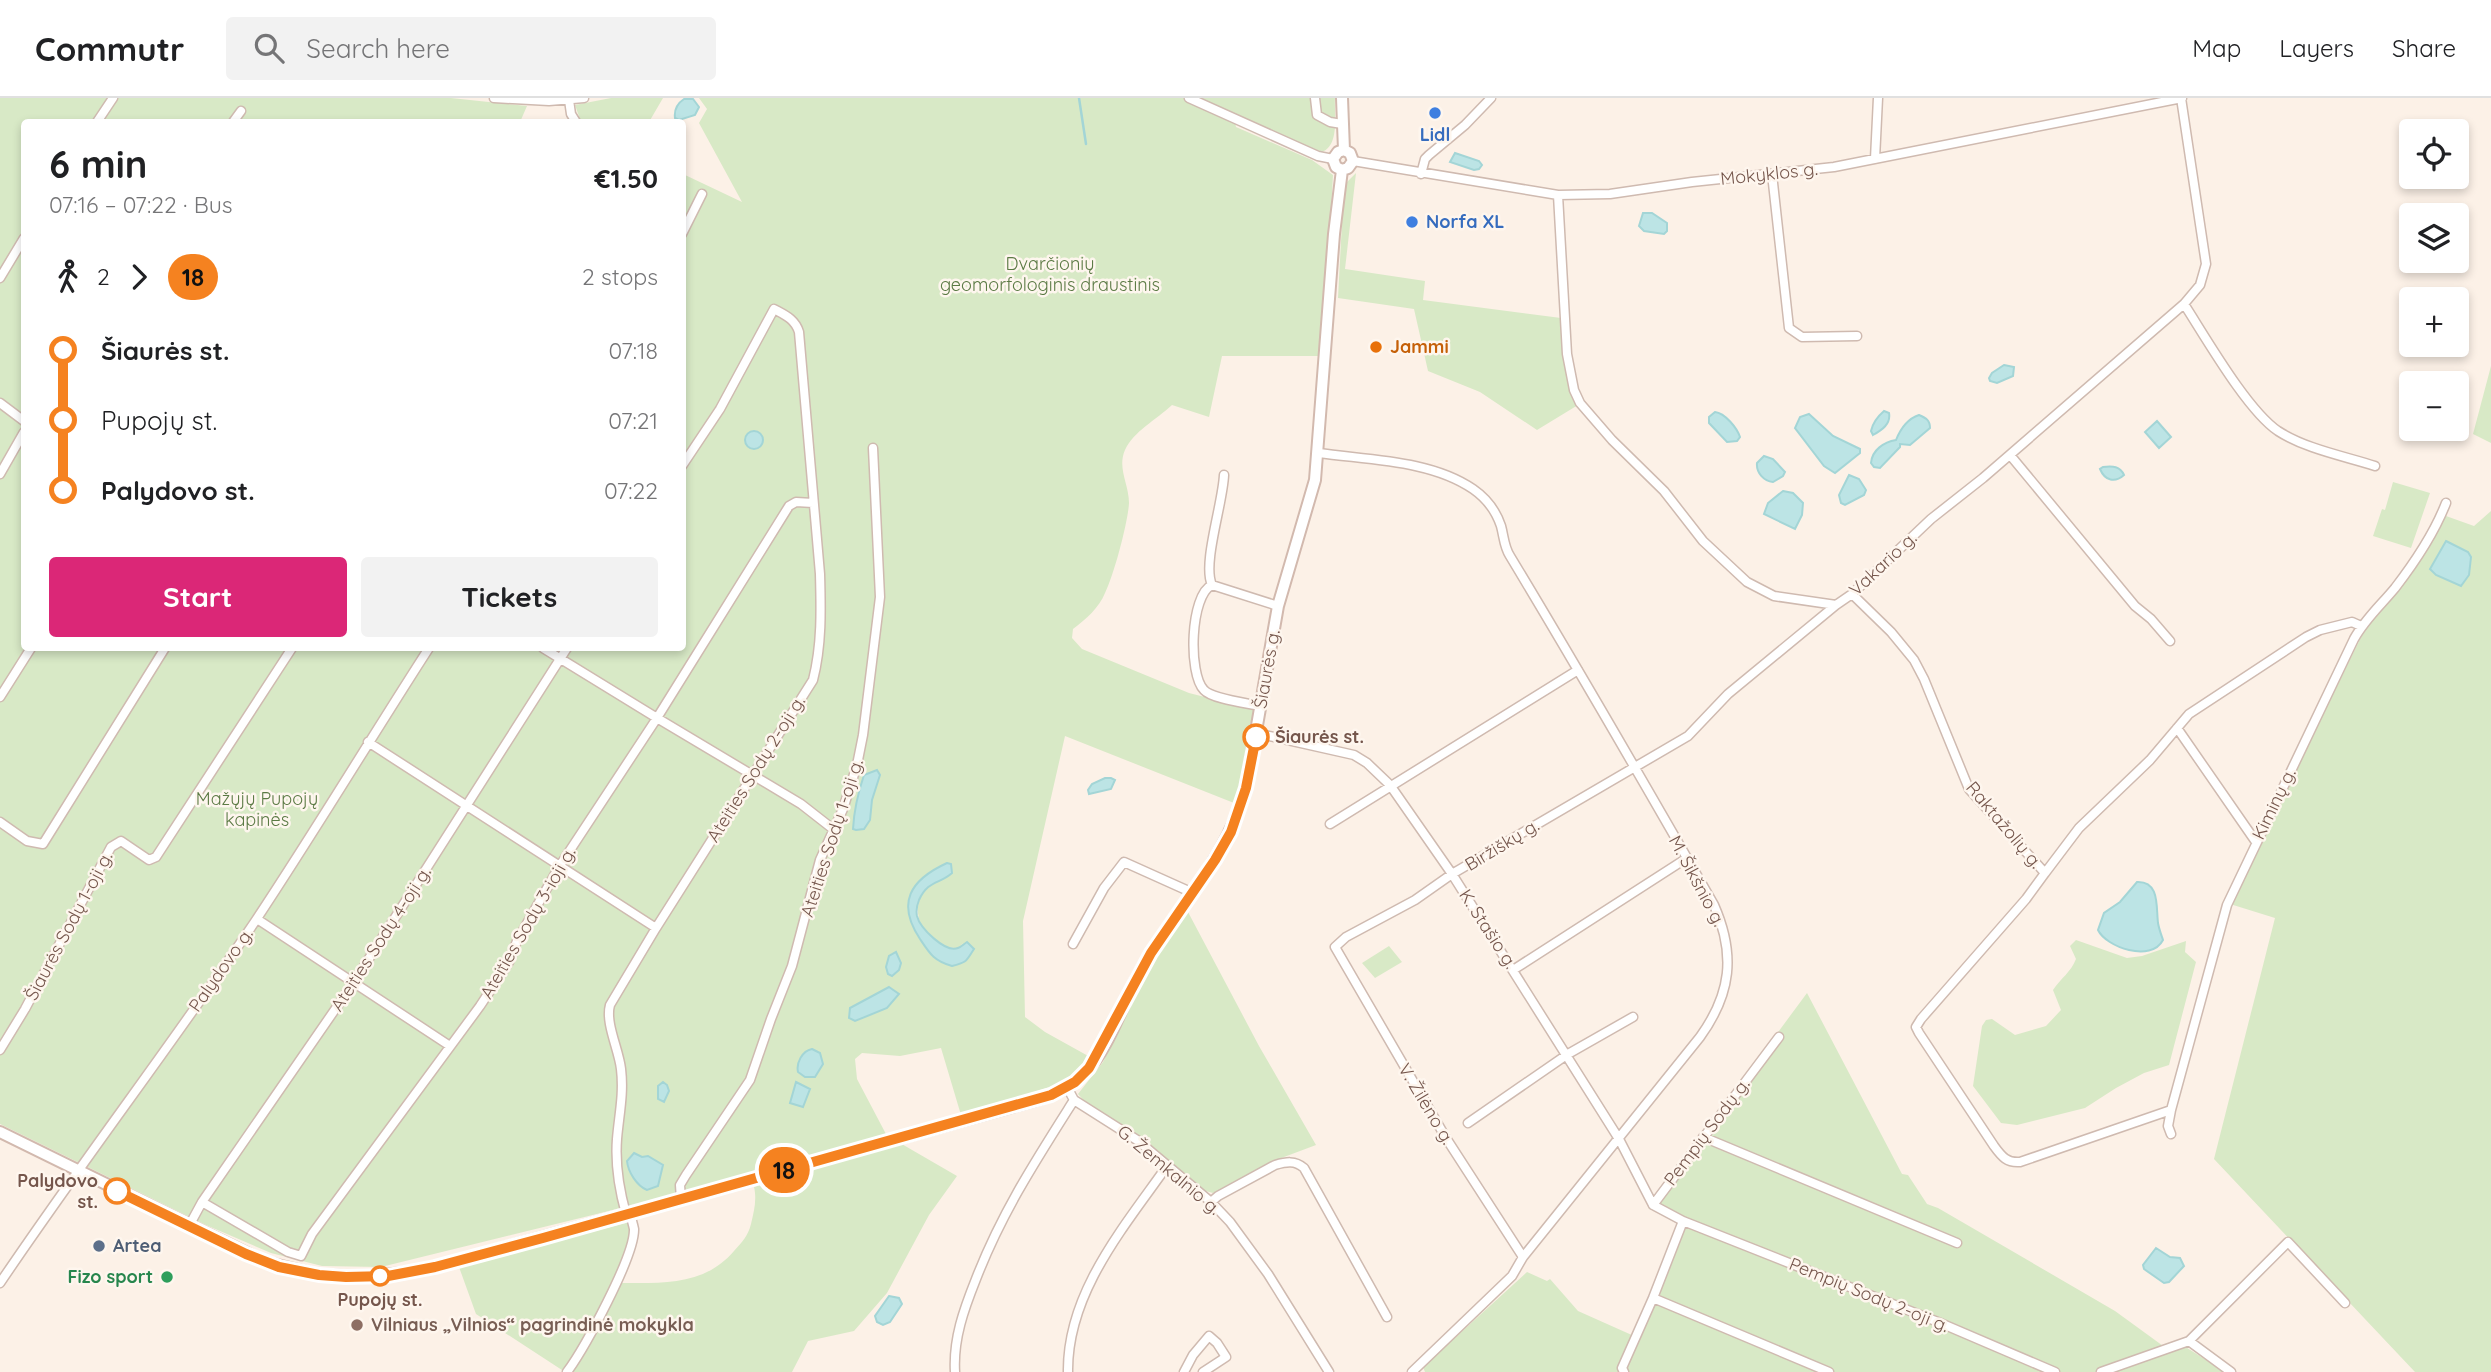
<!DOCTYPE html>
<meta charset="utf-8">
<style>
:root{--surface:#fff;--page:#f2f2f2;--text:#202124;--muted:#757577;--line:#e0e0e0;--accent:#db2777}
body{margin:0;font-family:Quicksand,sans-serif;background:var(--page);color:var(--text);height:100vh;display:flex;flex-direction:column;font-size:26px;white-space:nowrap}
*{box-sizing:border-box;margin:0}
p{font-size:23px;color:var(--muted)}
.icon{flex:none;width:38px;height:38px;fill:none;stroke:currentColor;stroke-width:2;stroke-linecap:round;stroke-linejoin:round}
.map{position:relative;flex:1;overflow:hidden}
.sheet{position:absolute;left:21px;top:21px;width:665px;height:532px;display:flex;flex-direction:column;background:var(--surface);border-radius:7px;box-shadow:0 4px 10px #0003}
.sheet>*{flex:none}
.badge{padding:0 14px;border-radius:23px;font-size:24px;line-height:46px}
.tools{position:absolute;left:2399px;top:21px;display:grid;gap:14px}
.tools a{display:grid;place-items:center;width:70px;height:70px;border-radius:7px;background:var(--surface);box-shadow:0 4px 10px #0003;font-size:35px}
.map>.badge{position:absolute;translate:-50% -50%;box-shadow:0 0 0 4px #fff}
.legs{display:flex;align-items:center;gap:10px;height:77px;padding:0 28px;font-size:23px}
.legs p{margin-inline-start:auto}
.head{display:flex;align-items:center;justify-content:space-between;height:119px;padding:0 28px}
h1{font-size:38px;font-weight:800;line-height:52px}
.primary-button{display:flex;gap:14px;margin-top:auto;padding:14px 28px}
.primary-button a{flex:1;height:80px;border-radius:7px;background:var(--accent);color:#fff;font-size:28px;font-weight:800;line-height:80px;text-align:center}
.primary-button a+a{background:var(--page);color:var(--text)}
ul{padding:0 28px;list-style:none}
li{display:flex;align-items:center;gap:24px;height:70px;font-size:26px}
li i{display:grid;place-items:center;width:10px;height:100%;margin:0 9px;background:currentColor}
li i::after{content:'';width:18px;height:18px;margin:-9px;border:5px solid;border-radius:50%;background:var(--surface)}
li p{margin-inline-start:auto}
li:first-child i{background:linear-gradient(#0000 50%,currentColor 0)}
li:last-child i{background:linear-gradient(currentColor 50%,#0000 0)}
header{display:flex;align-items:center;gap:42px;box-sizing:border-box;height:98px;padding:0 35px;background:var(--surface);border-bottom:2px solid var(--line)}
header strong{font-size:33px}
nav{display:flex;gap:38px;margin-inline-start:auto;font-size:24px}
.search{width:490px;height:63px;background:var(--page);display:flex;align-items:center;gap:18px;box-sizing:border-box;padding:0 24px;border-radius:7px;color:var(--muted);font-size:26px}
.map>svg:first-child{display:block}
.green{fill:#d8e9c6;fill-rule:evenodd}
.water{fill:#bce4e5;stroke:#a3d5d6;stroke-width:2}
.lines{fill:none;stroke-linecap:round;stroke-linejoin:round}
.stream{stroke:#a3d5d6;stroke-width:2.5}
.street-casing{stroke:#cfbab0;stroke-width:11}
.secondary-casing{stroke:#d2b9ae;stroke-width:14}
.street{stroke:#fff;stroke-width:8}
.secondary{stroke:#fff;stroke-width:10}
.line-1-casing{stroke:#fff;stroke-width:16}
.line-1{stroke:#f58220;stroke-width:10}
.shop-dot{fill:#3f7fe0;stroke:#fef6ee;stroke-width:2.5}
.food-dot{fill:#e8710a;stroke:#fef6ee;stroke-width:2.5}
.stop-1-dot{fill:#fff;stroke:#f58220;stroke-width:3.5}
.service-dot{fill:#5c6f8a;stroke:#fef6ee;stroke-width:2.5}
.leisure-dot{fill:#2e9e5b;stroke:#fef6ee;stroke-width:2.5}
.education-dot{fill:#8d6e63;stroke:#fef6ee;stroke-width:2.5}
.labels{text-anchor:middle;stroke-width:5;stroke-linejoin:round;paint-order:stroke}
.shop-label{font-size:18px;font-weight:bold;fill:#366cbe;stroke:#fef6ee}
.street-label{font-size:18px;fill:#75564c;stroke:#fef6ee}
.park-label{font-size:18px;fill:#5b7a44;stroke:#fef6ee}
.food-label{font-size:18px;font-weight:bold;fill:#c56008;stroke:#fef6ee;text-anchor:start}
.stop-label{font-size:18px;font-weight:bold;fill:#75564c;stroke:#fef6ee;text-anchor:start}
.service-label{font-size:18px;font-weight:bold;fill:#4e5e75;stroke:#fef6ee;text-anchor:start}
.leisure-label{font-size:18px;font-weight:bold;fill:#27864d;stroke:#fef6ee;text-anchor:end}
.education-label{font-size:18px;font-weight:bold;fill:#785e54;stroke:#fef6ee;text-anchor:start}
</style>
<header>
<strong>Commutr</strong>
<div class="search"><svg class="icon" aria-label="search" viewBox="0 0 24 24"><circle cx="10" cy="10" r="6"/><path d="M15 15l6 6"/></svg>Search here</div>
<nav><a>Map</a><a>Layers</a><a>Share</a></nav>
</header>
<div class="map">
<svg width="2491" height="1274" viewBox="0 0 2491 1274">
<rect width="100%" height="100%" fill="#fcf1e7"/>
<!-- green -->
<path class="green" d="M 0,0 L 451,0 L 527,8 L 520,24 L 24,24 L 24,550 L 682,550 L 683,76 L 742,104 L 699,25 L 707,11 L 699,0 L 1335,0 C 1334,16 1340,47 1322,54 L 1234,18 L 1236,29 L 1312,62 L 1333,77 L 1323,258 L 1222,258 L 1209,319 L 1172,307 C 1156,322 1134,333 1125,352 C 1117,370 1129,386 1129,405 C 1128,424 1114,477 1105,495 C 1099,510 1086,521 1073,531 L 1072,540 L 1082,551 L 1189,595 L 1256,612 L 1245,638 L 1247,660 L 1234,705 L 1065,638 L 1023,823 L 1025,919 L 1045,934 L 1090,959 L 1073,977 L 1056,987 L 961,1017 L 941,950 L 900,958 L 862,955 L 855,961 L 857,981 L 887,1038 L 613,1112 L 381,1169 L 322,1168 L 271,1155 L 206,1127 L 0,1026 ZM 874,674 L 880,677 L 872,702 L 870,722 L 854,718 L 864,678 ZM 947,765 L 948,778 C 899,791 915,850 959,850 L 963,845 L 952,868 C 935,863 928,854 919,840 C 896,805 913,781 947,765 Z
M 611,0 L 663,0 L 649,24 L 581,24 L 575,7 Z
M 1356,75 L 1345,171 L 1425,183 L 1423,202 L 1561,220 C 1564,250 1564,280 1578,307 L 1537,332 L 1480,294 L 1428,273 L 1414,211 L 1338,200 L 1344,87 Z
M 2491,268 L 2491,345 L 2473,336 Z
M 2393,384 L 2430,395 L 2411,450 L 2373,438 L 2382,411 L 2385,412 Z
M 2491,413 L 2491,1274 L 2415,1274 L 2214,1061 L 2275,820 L 2230,806 L 2364,533 L 2417,466 L 2446,418 L 2474,428 Z
M 1188,814 L 1259,948 L 1316,1047 L 1276,1062 L 1213,1095 L 1202,1092 L 1136,1036 L 1086,1005 L 1078,996 L 1103,964 L 1154,861 Z
M 2076,842 L 2127,860 L 2142,858 L 2186,843 L 2185,854 L 2196,864 L 2169,967 L 2144,975 L 2116,990 L 2085,1010 L 2017,1027 L 2001,1025 L 1973,988 L 1982,928 L 1986,922 L 1992,921 L 2015,937 L 2046,928 L 2061,912 L 2053,892 C 2061,880 2071,874 2076,861 L 2070,848 Z
M 1389,848 L 1402,864 L 1375,880 L 1362,865 Z
M 1807,895 L 1902,1076 L 1908,1077 L 1927,1106 L 1938,1110 L 2115,1213 L 2170,1253 L 2184,1248 L 2225,1274 L 1425,1274 L 1423,1269 L 1527,1174 L 1547,1183 L 1550,1181 L 1578,1213 L 1634,1238 L 1679,1125 L 1648,1110 Z
M 900,1045 L 957,1078 L 929,1117 L 887,1195 L 854,1233 L 808,1243 L 792,1274 L 565,1274 L 476,1216 L 459,1169 L 637,1122 L 637,1142 L 620,1185 C 663,1185 704,1188 734,1153 C 742,1144 748,1138 751,1126 C 754,1113 757,1102 754,1089 Z"/>
<!-- water -->
<path class="water" d="M 684,1 L 693,1 L 699,9 L 695,17 L 679,22 L 675,20 C 674,12 678,5 684,1 Z
M 1455,55 L 1479,63 L 1482,67 L 1479,71 L 1474,72 L 1450,64 Z
M 1643,115 L 1652,115 L 1667,125 L 1667,133 L 1664,136 L 1644,133 L 1639,128 Z
M 2004,267 L 2014,269 L 2013,278 L 1997,285 L 1990,283 L 1989,280 L 1992,275 Z
M 1884,313 L 1889,315 C 1891,326 1882,332 1873,337 L 1871,333 C 1873,324 1877,319 1884,313 Z
M 1715,314 C 1725,315 1737,330 1740,339 L 1737,343 L 1727,344 L 1709,325 L 1709,319 Z
M 1809,316 L 1833,338 L 1860,351 L 1860,355 L 1835,375 L 1824,368 L 1795,330 L 1800,319 Z
M 1919,317 C 1926,320 1930,322 1930,330 L 1910,347 L 1900,346 L 1900,349 L 1880,370 L 1874,369 L 1871,365 C 1872,352 1884,344 1896,342 C 1900,332 1907,321 1919,317 Z
M 2157,323 L 2171,339 L 2159,350 L 2145,334 Z
M745 342a9 9 0 1 1 18 0a9 9 0 1 1-18 0Z
M 1764,358 L 1773,361 L 1785,374 L 1783,378 L 1773,384 C 1764,383 1756,375 1757,365 Z
M 2103,369 C 2113,368 2120,368 2124,377 C 2115,385 2105,383 2100,371 Z
M 1849,377 L 1859,381 L 1866,392 L 1864,397 L 1845,407 L 1841,405 L 1839,397 Z
M 1783,393 L 1793,395 L 1803,405 L 1802,417 L 1795,431 L 1764,416 L 1768,405 Z
M 2446,443 L 2468,454 L 2471,459 L 2469,477 L 2461,488 L 2436,477 L 2430,471 Z
M 877,672 L 880,677 L 872,702 L 870,722 L 864,731 L 856,732 L 853,731 C 854,711 858,695 864,677 Z
M 1105,680 L 1111,680 L 1115,682 L 1111,691 L 1089,696 L 1088,692 L 1092,686 Z
M 947,765 L 951,766 L 952,775 C 940,786 928,782 919,802 C 917,807 916,813 917,818 C 920,830 945,855 958,850 C 961,849 964,846 967,844 L 974,851 C 966,863 968,864 952,868 C 934,863 930,856 920,841 C 896,805 910,782 947,765 Z
M 2137,784 C 2160,783 2156,809 2158,825 C 2159,831 2161,836 2163,842 C 2151,865 2106,849 2098,832 L 2104,815 L 2120,804 Z
M 896,854 L 901,865 L 899,872 L 892,878 L 888,876 L 886,869 L 889,858 Z
M 889,889 L 899,896 L 887,910 L 855,923 L 849,920 L 850,910 Z
M 812,951 L 820,955 L 823,966 L 815,979 L 805,979 L 798,974 C 796,965 802,953 812,951 Z
M 663,984 L 667,987 L 669,993 L 664,1004 L 658,1001 L 658,988 Z
M 796,984 L 810,991 L 803,1009 L 790,1005 Z
M 634,1055 L 642,1059 L 648,1058 L 663,1067 L 658,1088 L 647,1092 C 637,1088 628,1074 627,1063 Z
M 2156,1150 L 2170,1159 L 2180,1160 L 2184,1168 L 2169,1184 L 2164,1185 L 2144,1171 L 2143,1167 Z
M 889,1198 L 899,1200 L 902,1206 L 890,1224 L 883,1227 L 877,1224 L 875,1218 Z"/>
<g class="lines">
<!-- stream -->
<path class="stream" d="M 1079,0 L 1086,46"/>
<defs>
<path id="street" d="M 494,0 L 549,3 L 584,0
M 1189,0 L 1318,58 L 1333,61
M 1315,0 L 1317,17 L 1330,24 L 1342,26
M 569,2 L 571,16 L 576,24
M 97,24 L 113,0
M 233,24 L 241,13
M 1875,61 L 1878,0
M 1353,63 L 1558,97 L 1610,96 L 1692,84 L 1834,69 L 2182,0
M 1421,76 L 1425,61 L 1429,57 L 1465,27 L 1491,0
M 1772,76 L 1789,230 L 1802,239 L 1857,238
M 1558,97 L 1567,256 L 1574,292 L 1580,305 L 1612,342 L 1664,393 L 1703,443 L 1747,484 L 1774,498 L 1836,507 L 1852,496 L 1931,421 L 1983,380 L 2184,206 L 2200,187 L 2206,166 L 2181,0
M 682,136 L 702,96
M 0,180 L 24,140
M 2184,206 C 2206,240 2247,312 2278,333 C 2306,351 2344,358 2375,368
M 0,305 L 24,323
M 1319,355 C 1368,362 1431,362 1473,391 C 1486,400 1496,413 1501,428 C 1504,439 1504,449 1510,458 C 1580,574 1647,690 1714,807 C 1736,857 1731,896 1700,939 L 1523,1159 L 1512,1178 L 1412,1274
M 2010,357 L 2135,508 L 2151,521 L 2170,543
M 0,376 L 24,334
M 1224,377 C 1223,405 1202,466 1212,487 C 1190,497 1188,576 1204,592 C 1212,601 1247,605 1260,608
M 1212,487 L 1278,508
M 1852,496 L 1891,534 L 1914,562 L 1924,581 L 1969,691 L 2045,775 L 2026,801 L 1921,921 L 1916,929 L 1919,935 L 1994,1048 C 2002,1059 2007,1065 2020,1064 L 2171,1012
M 543,550 L 657,620 L 801,706 L 833,731
M 0,599 L 31,550
M 2177,630 L 2256,744
M 1256,635 L 1354,657 L 1367,665 L 1390,687 L 1452,776 L 1619,1041 L 1653,1107
M 368,644 L 656,830
M 0,724 L 27,743 L 43,746 L 165,550
M 1330,726 L 1578,572
M 2045,775 L 2079,730 L 2150,662 L 2189,616 L 2306,539 L 2320,532 L 2352,524 L 2361,528
M 257,821 L 450,948
M 1073,846 L 1104,790 L 1124,764 L 1193,795
M 1513,872 L 1687,760
M 0,952 L 25,911 L 111,749 L 121,743 L 149,762 L 156,759 L 292,550
M 1067,989 L 1074,1002 L 1137,1042 L 1211,1104 L 1230,1124 L 1268,1176 L 1329,1274
M 1468,1025 L 1568,956 L 1633,919
M 2171,1036 L 2168,1028 L 2171,1012 L 2227,807 L 2354,541 C 2365,521 2381,507 2395,490 C 2415,464 2434,436 2446,405
M 1703,1039 L 1957,1145
M 681,1101 L 680,1087 L 686,1077 L 750,982 L 771,921 L 792,868 L 820,762 L 843,711 L 857,667 L 863,637 L 880,499 L 873,350
M 202,1104 L 288,1154 L 301,1158 L 312,1136 L 480,908 L 509,864 L 517,843 L 559,769 L 657,620 L 789,408 L 796,404 L 813,405
M 1211,1104 L 1218,1098 L 1275,1067 C 1286,1064 1295,1062 1304,1070 L 1387,1219
M 626,1116 C 619,1091 615,1067 617,1041 C 619,1017 624,996 621,971 C 619,952 605,925 610,907 L 656,830 L 813,582 C 822,547 821,511 820,476 L 799,234 C 795,221 785,217 774,211 L 720,311 L 682,368
M 1683,1123 L 1938,1224 L 2055,1274
M 189,1128 L 202,1104 L 354,884 L 567,550
M 1523,1159 L 1446,1040 L 1335,849 L 1346,839 L 1415,802 L 1452,776 L 1688,638 L 1728,596 L 1836,507
M 0,1185 C 83,1062 173,945 256,822 C 315,733 371,640 429,550
M 1653,1200 L 1829,1274
M 2189,1243 L 2231,1274
M 567,1274 C 584,1251 635,1158 634,1131 C 633,1126 631,1120 630,1115
M 955,1274 C 953,1241 964,1211 976,1181 C 1002,1114 1036,1062 1074,1002
M 1068,1274 C 1067,1195 1124,1129 1167,1068
M 1184,1274 L 1193,1257 L 1209,1238 L 1217,1245 L 1226,1259 L 1203,1274
M 1624,1274 L 1622,1270 L 1653,1200 L 1683,1123 L 1653,1107 L 1779,939
M 2101,1274 L 2189,1243 L 2288,1144 L 2345,1205"/>
<path id="secondary" d="M 1342,0 L 1344,52
M 1342,72 L 1348,70 L 1353,63 L 1350,55 L 1344,52
M 1342,72 L 1336,69 L 1333,61 L 1338,54 L 1344,52
M 0,1034 L 265,1164 L 319,1177 L 369,1179 L 410,1174 L 435,1169 L 1033,1003 C 1052,997 1071,990 1085,975 C 1110,948 1121,908 1139,876 C 1174,811 1226,764 1246,690 L 1278,508 L 1315,382 L 1334,136 L 1342,72"/>
</defs>
<!-- street casing -->
<use href="#street" class="street-casing"/>
<!-- secondary casing -->
<use href="#secondary" class="secondary-casing"/>
<!-- street -->
<use href="#street" class="street"/>
<!-- secondary -->
<use href="#secondary" class="secondary"/>
</g>
<g class="lines">
<defs>
<path id="line-1" d="M 117,1093 L 246,1156 L 279,1169 L 319,1177 L 346,1179 L 388,1178 L 435,1169 L 543,1140 L 1051,997 L 1075,984 L 1089,970 L 1151,855 L 1215,762 L 1231,734 L 1246,690 L 1256,639"/>
</defs>
<!-- line-1 casing -->
<use href="#line-1" class="line-1-casing"/>
<!-- line-1 -->
<use href="#line-1" class="line-1"/>
</g>
<!-- markers -->
<g class="shop-dot">
<circle cx="1435" cy="15" r="7"/>
<circle cx="1412" cy="124" r="7"/>
</g>
<circle class="food-dot" cx="1376" cy="249" r="7"/>
<g class="stop-1-dot">
<circle cx="1256" cy="639" r="12"/>
<circle cx="117" cy="1093" r="12"/>
<circle cx="380" cy="1178" r="9"/>
</g>
<circle class="service-dot" cx="99" cy="1148" r="7"/>
<circle class="leisure-dot" cx="167" cy="1179" r="7"/>
<circle class="education-dot" cx="357" cy="1227" r="7"/>
<g class="labels">
<!-- shop labels -->
<g class="shop-label">
<text x="1435" y="43">Lidl</text>
<text x="1426" y="130" text-anchor="start">Norfa XL</text>
</g>
<!-- street labels -->
<g class="street-label">
<text transform="translate(1769 76) rotate(-6)" y="6">Mokyklos g.</text>
<text transform="translate(1883 466) rotate(-43)" y="6">Vakario g.</text>
<text transform="translate(1267 571) rotate(-80)" y="6">Šiaurės g.</text>
<text transform="translate(756 671) rotate(-58)" y="6">Ateities Sodų 2-oji g.</text>
<text transform="translate(2274 706) rotate(-64)" y="6">Kiminų g.</text>
<text transform="translate(2004 727) rotate(50)" y="6">Raktažolių g.</text>
<text transform="translate(832 740) rotate(-72)" y="6">Ateities Sodų 1-oji g.</text>
<text transform="translate(1502 747) rotate(-31)" y="6">Biržiškų g.</text>
<text transform="translate(1697 783) rotate(62)" y="6">M. Šikšnio g.</text>
<text transform="translate(528 825) rotate(-60)" y="6">Ateities Sodų 3-ioji g.</text>
<text transform="translate(69 828) rotate(-62)" y="6">Šiaurės Sodų 1-oji g.</text>
<text transform="translate(1488 831) rotate(57)" y="6">K. Stašio g.</text>
<text transform="translate(381 841) rotate(-57)" y="6">Ateities Sodų 4-oji g.</text>
<text transform="translate(221 872) rotate(-55)" y="6">Palydovo g.</text>
<text transform="translate(1426 1006) rotate(59)" y="6">V. Žilėno g.</text>
<text transform="translate(1707 1034) rotate(-53)" y="6">Pempių Sodų g.</text>
<text transform="translate(1169 1072) rotate(40)" y="6">G. Žemkalnio g.</text>
<text transform="translate(1869 1197) rotate(22)" y="6">Pempių Sodų 2-oji g.</text>
</g>
<!-- park labels -->
<g class="park-label">
<text x="1050" y="172">Dvarčionių<tspan x="1050" dy="21">geomorfologinis draustinis</tspan></text>
<text x="257" y="707">Mažųjų Pupojų<tspan x="257" dy="21">kapinės</tspan></text>
</g>
<!-- food labels -->
<g class="food-label">
<text x="1390" y="255">Jammi</text>
</g>
<!-- stop labels -->
<g class="stop-label">
<text x="1275" y="645">Šiaurės st.</text>
<text x="98" y="1089" text-anchor="end">Palydovo<tspan x="98" dy="21">st.</tspan></text>
<text x="380" y="1208" text-anchor="middle">Pupojų st.</text>
</g>
<!-- service labels -->
<g class="service-label">
<text x="113" y="1154">Artea</text>
</g>
<!-- leisure labels -->
<g class="leisure-label">
<text x="153" y="1185">Fizo sport</text>
</g>
<!-- education labels -->
<g class="education-label">
<text x="371" y="1233">Vilniaus „Vilnios“ pagrindinė mokykla</text>
</g>
</g>
</svg>
<div class="tools">
<a><svg class="icon" aria-label="locate" viewBox="0 0 24 24"><circle cx="12" cy="12" r="6"/><path d="M12 2v4M12 18v4M2 12h4M18 12h4"/></svg></a>
<a><svg class="icon" aria-label="layers" viewBox="0 0 24 24"><path d="M12 4l9 5-9 5-9-5zM3 14l9 5 9-5"/></svg></a>
<a>+</a>
<a>−</a>
</div>
<b class="badge" style="left:784px;top:1072px;background:#f58220;color:#111">18</b>
<section class="sheet">
<div class="head"><div><h1>6 min</h1><p>07:16 – 07:22 · Bus</p></div><b>€1.50</b></div>
<div class="legs"><svg class="icon" aria-label="walk" viewBox="0 0 24 24"><circle cx="13" cy="4" r="2"/><path d="M13 8l-2 6 4 7M11 14l-3 7M7 12l3-4h3l4 4"/></svg>2<svg class="icon" aria-label="forward" viewBox="0 0 24 24"><path d="M9 5l7 7-7 7"/></svg><b class="badge" style="background:#f58220;color:#111">18</b><p>2 stops</p></div>
<ul>
<li><i style="color:#f58220"></i><b>Šiaurės st.</b><p>07:18</p></li>
<li><i style="color:#f58220"></i><span>Pupojų st.</span><p>07:21</p></li>
<li><i style="color:#f58220"></i><b>Palydovo st.</b><p>07:22</p></li>
</ul>
<div class="primary-button"><a>Start</a><a>Tickets</a></div>
</section>
</div>
